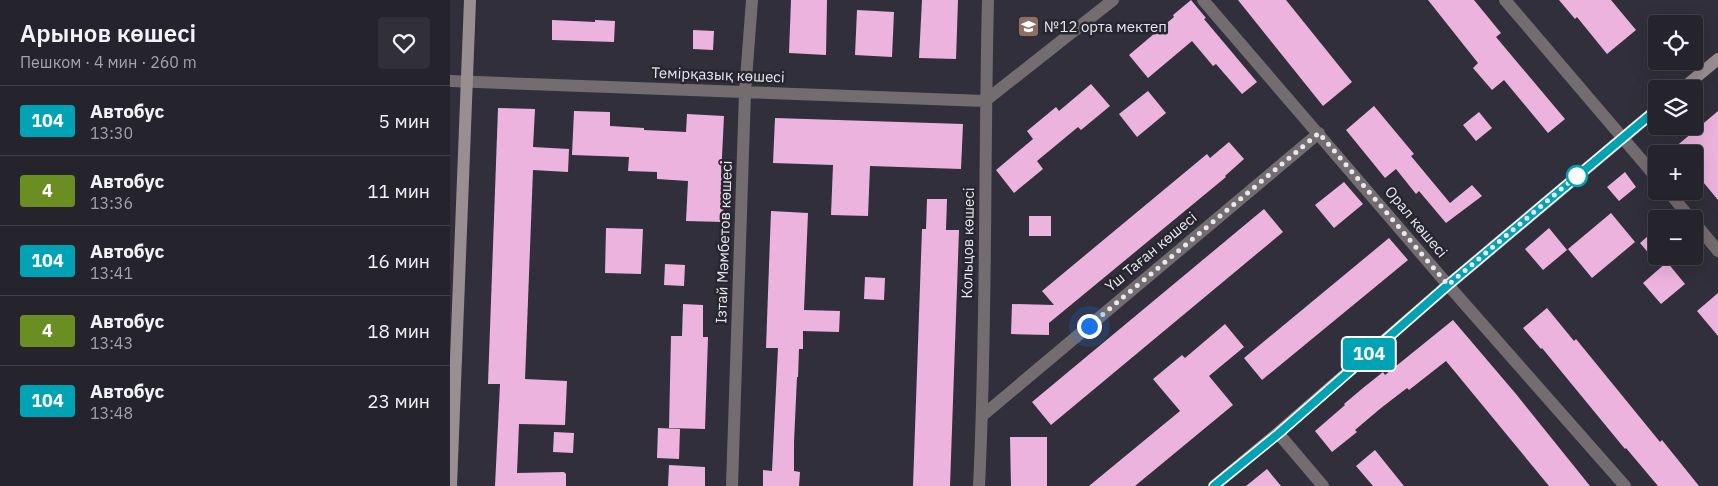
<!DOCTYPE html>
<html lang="ru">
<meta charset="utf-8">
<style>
:root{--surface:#25232c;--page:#312f38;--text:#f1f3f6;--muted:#a3a4a9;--line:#424048}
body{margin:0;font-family:"IBM Plex Sans",sans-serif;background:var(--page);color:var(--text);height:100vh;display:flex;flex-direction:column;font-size:19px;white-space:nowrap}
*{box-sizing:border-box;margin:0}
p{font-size:16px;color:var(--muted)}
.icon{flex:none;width:28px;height:28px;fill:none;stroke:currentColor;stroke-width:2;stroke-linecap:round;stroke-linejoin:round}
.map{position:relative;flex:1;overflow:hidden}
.panel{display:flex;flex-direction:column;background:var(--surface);width:450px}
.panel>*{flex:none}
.badge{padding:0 10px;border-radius:4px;font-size:18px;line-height:32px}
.fabs{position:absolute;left:1198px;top:15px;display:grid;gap:10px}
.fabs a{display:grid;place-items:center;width:55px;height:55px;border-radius:5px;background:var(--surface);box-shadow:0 5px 20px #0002,0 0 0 1px var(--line);font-size:25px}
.you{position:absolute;width:25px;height:25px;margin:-12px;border:4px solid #fff;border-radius:50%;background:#1a73e8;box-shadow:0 0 0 8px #1a73e833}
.map>.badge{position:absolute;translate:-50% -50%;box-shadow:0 0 0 2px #fff}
.round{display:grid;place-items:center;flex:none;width:52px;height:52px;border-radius:5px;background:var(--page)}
.overview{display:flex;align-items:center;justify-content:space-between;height:85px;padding:0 20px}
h1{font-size:24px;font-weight:600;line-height:38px}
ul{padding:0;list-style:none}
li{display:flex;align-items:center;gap:15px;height:70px;padding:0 20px;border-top:1px solid var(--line)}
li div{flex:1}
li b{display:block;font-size:19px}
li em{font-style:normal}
li .badge{min-width:55px;font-weight:700;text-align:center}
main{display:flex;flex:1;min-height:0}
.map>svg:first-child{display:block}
.building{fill:#edb3df}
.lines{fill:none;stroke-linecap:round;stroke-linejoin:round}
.street{stroke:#746d6f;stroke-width:12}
.secondary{stroke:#998f91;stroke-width:12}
.line-casing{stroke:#fff;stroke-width:11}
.line{stroke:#00a3b4;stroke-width:8}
.walk{stroke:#e8e8ef;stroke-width:5;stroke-dasharray:0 9}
.stop-dot{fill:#fff;stroke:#00a3b4;stroke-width:2.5}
.labels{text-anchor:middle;stroke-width:5;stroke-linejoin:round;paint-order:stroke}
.poi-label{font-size:15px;fill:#e8e8ef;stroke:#272630;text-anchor:start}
.street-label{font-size:15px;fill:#e8e8ef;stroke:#272630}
</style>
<main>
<section class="panel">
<div class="overview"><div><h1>Арынов көшесі</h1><p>Пешком · 4 мин · 260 m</p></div><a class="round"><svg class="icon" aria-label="heart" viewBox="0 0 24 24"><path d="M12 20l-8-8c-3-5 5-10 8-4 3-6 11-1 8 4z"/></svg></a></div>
<ul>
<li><span class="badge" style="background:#00a3b4;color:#fff">104</span><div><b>Автобус</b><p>13:30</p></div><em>5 мин</em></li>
<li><span class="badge" style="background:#6b8e23;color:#fff">4</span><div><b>Автобус</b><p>13:36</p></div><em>11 мин</em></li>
<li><span class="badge" style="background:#00a3b4;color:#fff">104</span><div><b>Автобус</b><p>13:41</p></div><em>16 мин</em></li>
<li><span class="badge" style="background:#6b8e23;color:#fff">4</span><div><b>Автобус</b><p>13:43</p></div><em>18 мин</em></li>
<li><span class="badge" style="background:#00a3b4;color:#fff">104</span><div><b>Автобус</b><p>13:48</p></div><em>23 мин</em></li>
</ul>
</section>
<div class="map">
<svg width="1268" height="486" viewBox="0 0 1268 486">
<rect width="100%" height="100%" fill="#312f3b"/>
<!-- building -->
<path class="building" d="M 341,0 L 377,0 L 376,55 L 339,53 Z
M 472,0 L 508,0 L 506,59 L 469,58 Z
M 741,0 L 756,18 L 754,19 L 807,82 L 792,94 L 766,64 L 763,66 L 742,41 L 698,78 L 679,55 L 724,17 L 723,15 Z
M 788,0 L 836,0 L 902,82 L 873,106 Z
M 978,0 L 1024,0 L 1051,33 L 1046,37 L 1115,119 L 1098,133 L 1054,80 L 1042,90 L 1023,68 L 1028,63 Z
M 1109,0 L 1161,0 L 1186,30 L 1157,54 L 1127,17 L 1125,19 Z
M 407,10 L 444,12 L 442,57 L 405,55 Z
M 102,20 L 145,22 L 145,20 L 165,21 L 164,42 L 102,40 Z
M 243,30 L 264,31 L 263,50 L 243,49 Z
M 641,84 L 660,106 L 631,130 L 628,127 L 587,161 L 593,169 L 564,193 L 546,170 L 583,139 L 577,131 L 606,107 L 609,111 Z
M 698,91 L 716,113 L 687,137 L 669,114 Z
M 924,106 L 964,154 L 961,156 L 1000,203 L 1022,185 L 1032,196 L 996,223 L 969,191 L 966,194 L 946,169 L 935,178 L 896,130 Z
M 48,108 L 85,109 L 83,147 L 119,149 L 118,172 L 83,170 L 75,379 L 117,381 L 115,425 L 69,424 L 67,473 L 114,472 L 116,474 L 116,486 L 45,486 L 50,384 L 38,384 Z
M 124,111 L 160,112 L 160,126 L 194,128 L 194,130 L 236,132 L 237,114 L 274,116 L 271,177 L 274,177 L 273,222 L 236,221 L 238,181 L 207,179 L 207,172 L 178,171 L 179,157 L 122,155 Z
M 1268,111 L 1268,200 L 1244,171 L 1244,154 L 1217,154 Z
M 1029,112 L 1042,128 L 1026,141 L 1013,125 Z
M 325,118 L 513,124 L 511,169 L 420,166 L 418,216 L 381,215 L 383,165 L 323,163 Z
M 779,142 L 794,159 L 775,176 L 776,177 L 599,323 L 599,335 L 561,334 L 562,304 L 604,305 L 592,291 L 757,154 L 760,158 Z
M 1175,172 L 1186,187 L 1169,201 L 1157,187 Z
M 894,182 L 913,204 L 884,228 L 865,205 Z
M 477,199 L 497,199 L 496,230 L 509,230 L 500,486 L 463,486 L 472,229 L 476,229 Z
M 814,209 L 833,232 L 601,425 L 582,402 Z
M 321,211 L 358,213 L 354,310 L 390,311 L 389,332 L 353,331 L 353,349 L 349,349 L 348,377 L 347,377 L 344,442 L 344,471 L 350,472 L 349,486 L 313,486 L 313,470 L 322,471 L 328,348 L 316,348 Z
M 1161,213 L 1185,242 L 1142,278 L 1118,249 Z
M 579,216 L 601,216 L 601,236 L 579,236 Z
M 156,228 L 193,229 L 191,274 L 155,273 Z
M 1099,228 L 1117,250 L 1093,270 L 1075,249 Z
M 1206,229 L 1206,262 L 1190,243 Z
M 939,238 L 958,260 L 812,380 L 794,358 Z
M 1217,262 L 1235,284 L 1211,304 L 1193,283 Z
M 215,264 L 235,265 L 234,286 L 214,285 Z
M 415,277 L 435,278 L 434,300 L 414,299 Z
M 1268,293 L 1268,336 L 1247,311 Z
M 233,304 L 253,305 L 253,337 L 258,337 L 255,429 L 219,428 L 221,336 L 232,336 Z
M 1097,308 L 1124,341 L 1126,339 L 1210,442 L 1212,440 L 1249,486 L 1208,486 L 1176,448 L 1175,449 L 1092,348 L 1091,349 L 1073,328 Z
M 1003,320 L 1066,394 L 1140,486 L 1099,486 L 996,361 L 959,390 L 957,388 L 931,408 L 905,430 L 907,432 L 882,452 L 865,431 L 895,405 L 894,404 L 913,388 L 933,372 L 935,375 Z
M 775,324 L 794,347 L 759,376 L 783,405 L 685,486 L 639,486 L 730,411 L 703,379 L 732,355 L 735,358 Z
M 208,428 L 230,429 L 229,459 L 207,458 Z
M 104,432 L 124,433 L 123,453 L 103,452 Z
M 560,437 L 597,437 L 597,486 L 561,486 Z
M 925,450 L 954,486 L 923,486 L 906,466 Z
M 219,465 L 255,467 L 255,486 L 218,486 Z
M 817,469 L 831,486 L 796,486 Z"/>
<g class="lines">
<!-- street -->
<path class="street" d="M 753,0 L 998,285 L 1175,486
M 1055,0 L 1206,177
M 0,81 L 535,101 L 663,0
M 1218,191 L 1241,219
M 1244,222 L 1268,251
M 532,416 L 869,133
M 828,433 L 873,486
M 282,486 L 295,92 L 302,0
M 529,486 C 537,324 534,162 538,0"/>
<!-- secondary -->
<path class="secondary" d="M 1232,89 L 1268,59
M 1,486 L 20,0
M 764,486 L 828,433 L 998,285 L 1206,110"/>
</g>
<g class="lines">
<defs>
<path id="line" d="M 764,486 L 828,434 L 998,285 L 1206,110"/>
</defs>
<!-- line casing -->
<use href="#line" class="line-casing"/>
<!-- line -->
<use href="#line" class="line"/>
<!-- walk -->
<path class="walk" d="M 639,326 L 869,133 L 998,285 L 1129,174 L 1127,176"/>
</g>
<!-- icons -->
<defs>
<symbol id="school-square" viewBox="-11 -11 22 22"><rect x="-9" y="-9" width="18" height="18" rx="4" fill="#8d6e63" stroke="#272630"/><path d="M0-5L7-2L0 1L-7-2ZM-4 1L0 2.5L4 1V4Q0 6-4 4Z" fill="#fff"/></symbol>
</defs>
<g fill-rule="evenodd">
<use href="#school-square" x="566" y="14" width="25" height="25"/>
</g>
<!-- markers -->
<circle class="stop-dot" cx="1127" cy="176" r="10"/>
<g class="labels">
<!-- poi labels -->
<g class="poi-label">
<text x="594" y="32">№12 орта мектеп</text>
</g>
<!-- street labels -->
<g class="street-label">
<text transform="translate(268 75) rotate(2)" y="5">Темірқазық көшесі</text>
<text transform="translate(966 222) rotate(50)" y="5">Орал көшесі</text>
<text transform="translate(274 242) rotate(-88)" y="5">Ізтай Мәмбетов көшесі</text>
<text transform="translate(518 243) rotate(-89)" y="5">Кольцов көшесі</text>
<text transform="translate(701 252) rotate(-40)" y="5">Үш Таған көшесі</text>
</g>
</g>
</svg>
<div class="fabs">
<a><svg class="icon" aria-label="locate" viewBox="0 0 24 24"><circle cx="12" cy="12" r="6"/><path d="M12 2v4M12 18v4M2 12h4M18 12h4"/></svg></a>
<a><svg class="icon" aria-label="layers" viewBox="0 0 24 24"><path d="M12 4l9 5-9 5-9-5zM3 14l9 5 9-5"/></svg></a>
<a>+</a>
<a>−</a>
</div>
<div class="you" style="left:639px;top:326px"></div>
<b class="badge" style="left:919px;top:354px;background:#00a3b4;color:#fff">104</b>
</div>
</main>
